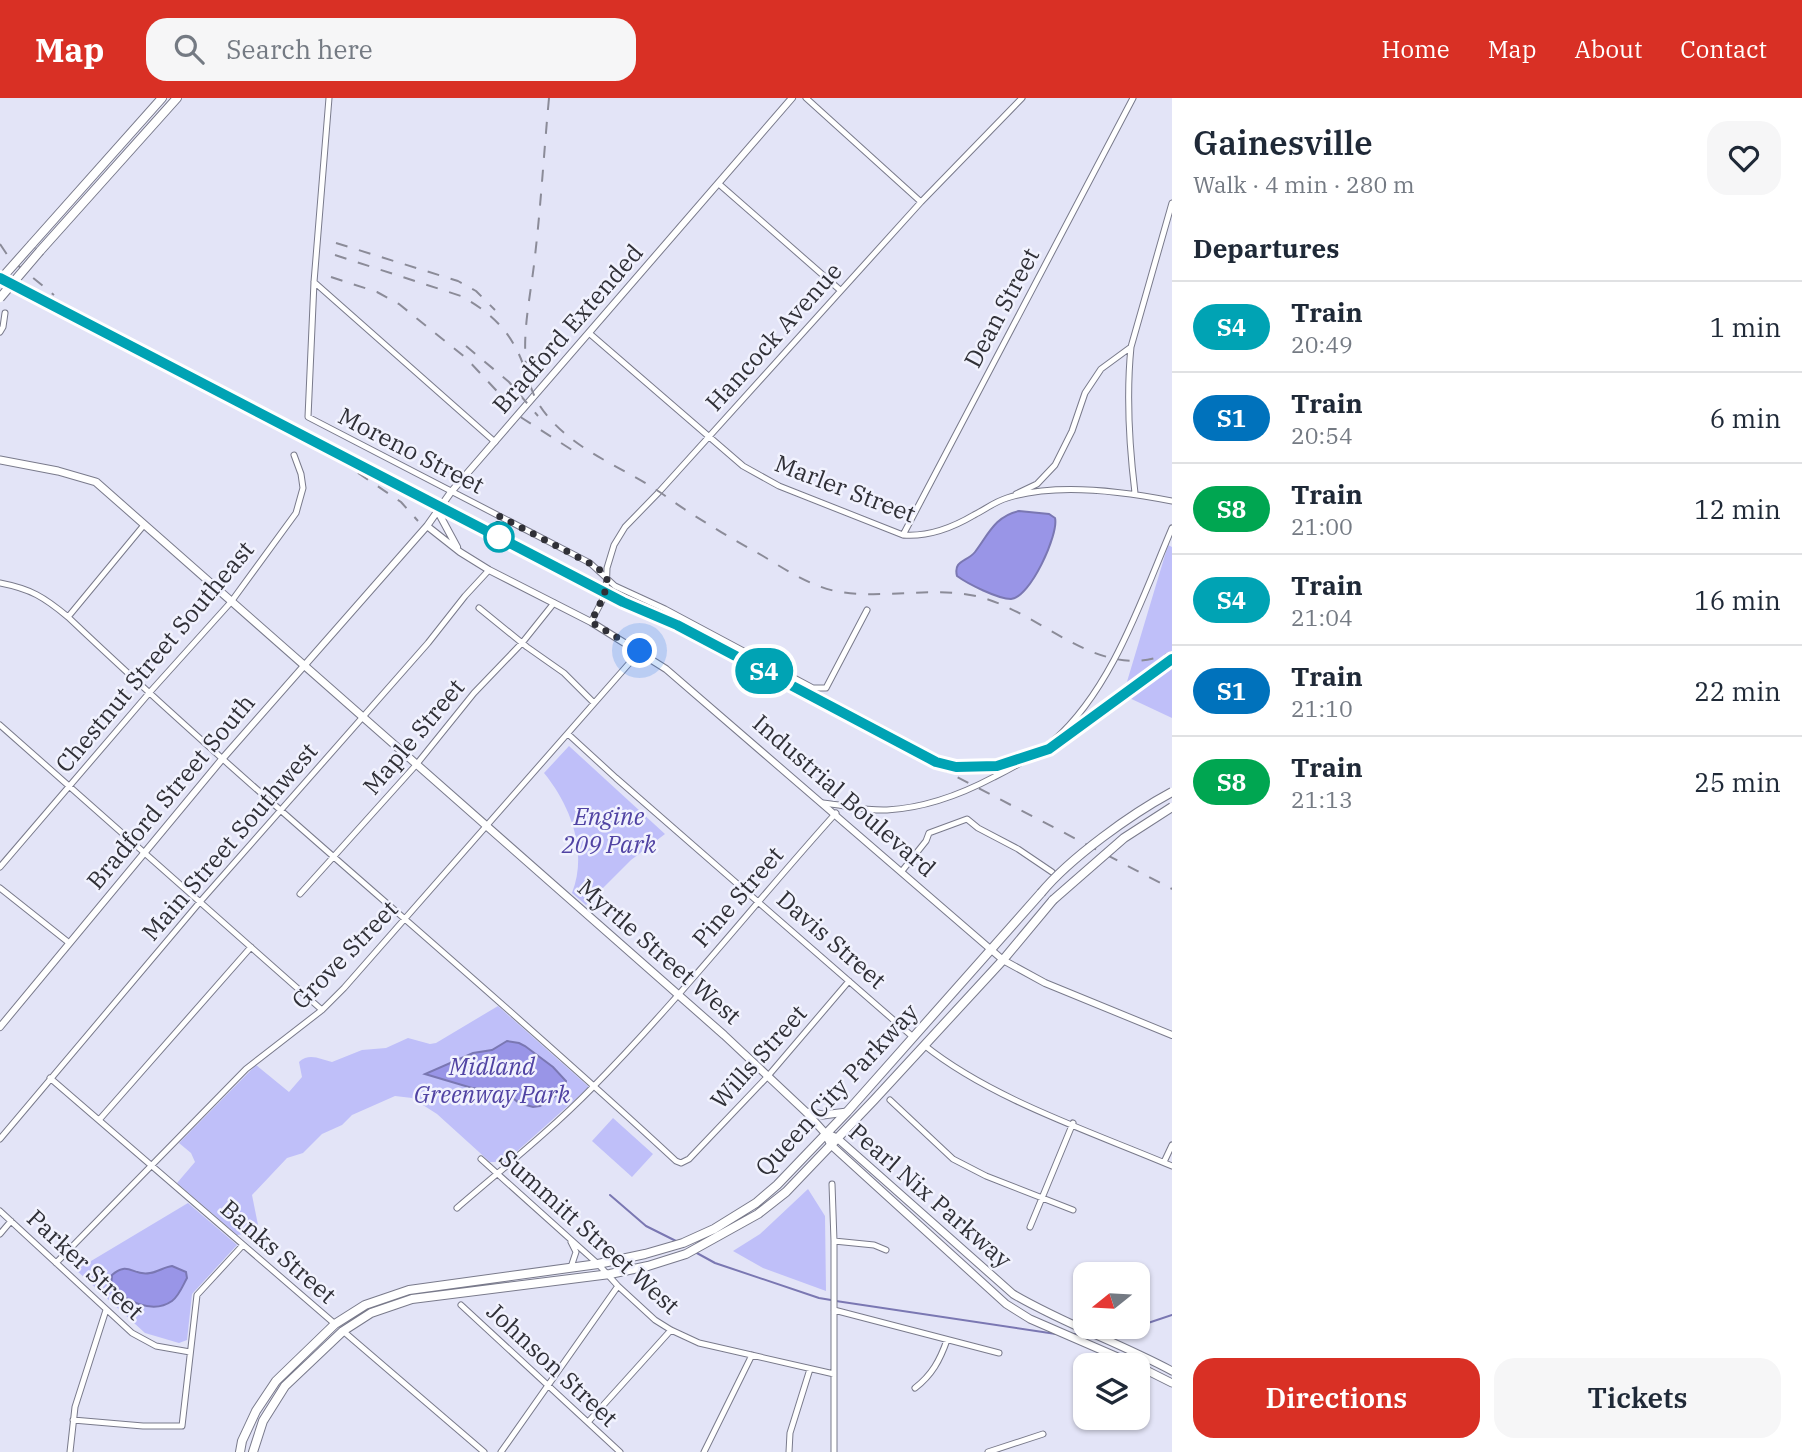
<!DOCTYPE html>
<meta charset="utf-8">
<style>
:root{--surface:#fff;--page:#f6f6f7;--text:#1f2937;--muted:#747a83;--line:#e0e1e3;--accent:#d93025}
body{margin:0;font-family:"IBM Plex Serif",serif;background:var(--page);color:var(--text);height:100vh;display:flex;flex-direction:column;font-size:26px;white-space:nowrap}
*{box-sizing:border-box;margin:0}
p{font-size:23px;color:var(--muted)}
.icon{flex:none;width:38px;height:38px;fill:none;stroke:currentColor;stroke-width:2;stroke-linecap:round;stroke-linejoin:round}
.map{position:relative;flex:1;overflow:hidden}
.details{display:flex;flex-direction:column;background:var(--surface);width:630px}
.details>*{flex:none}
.badge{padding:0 14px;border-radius:23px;font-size:24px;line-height:46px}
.needle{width:46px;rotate:252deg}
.fabs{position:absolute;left:1073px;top:1164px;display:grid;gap:14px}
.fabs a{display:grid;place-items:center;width:77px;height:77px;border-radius:14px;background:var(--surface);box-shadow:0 2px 5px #0004;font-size:35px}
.you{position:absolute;width:35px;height:35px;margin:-18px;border:5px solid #fff;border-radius:50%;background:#1a73e8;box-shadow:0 0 0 10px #1a73e833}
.map>.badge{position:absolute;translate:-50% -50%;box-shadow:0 0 0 4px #fff}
h2{padding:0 21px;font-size:26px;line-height:63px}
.round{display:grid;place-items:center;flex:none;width:74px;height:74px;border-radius:21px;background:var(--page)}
.headline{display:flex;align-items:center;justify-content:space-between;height:119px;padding:0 21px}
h1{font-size:33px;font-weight:600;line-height:52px}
.button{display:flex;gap:14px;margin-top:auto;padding:14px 21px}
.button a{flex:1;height:80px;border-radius:21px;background:var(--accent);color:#fff;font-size:28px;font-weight:600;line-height:80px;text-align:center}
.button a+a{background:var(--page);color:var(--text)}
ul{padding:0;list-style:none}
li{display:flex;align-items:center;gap:21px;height:91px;padding:0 21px;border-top:2px solid var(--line)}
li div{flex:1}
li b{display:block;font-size:26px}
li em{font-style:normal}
li .badge{min-width:77px;font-weight:700;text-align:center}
header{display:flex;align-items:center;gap:42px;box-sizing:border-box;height:98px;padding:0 35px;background:var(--accent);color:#fff}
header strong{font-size:33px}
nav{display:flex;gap:38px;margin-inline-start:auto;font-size:24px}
.search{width:490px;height:63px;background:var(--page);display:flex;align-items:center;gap:18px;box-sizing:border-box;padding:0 24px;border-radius:21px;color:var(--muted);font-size:26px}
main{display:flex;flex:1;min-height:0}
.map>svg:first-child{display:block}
.green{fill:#bfbff9}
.water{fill:#9995e7;stroke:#7a77b2;stroke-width:2}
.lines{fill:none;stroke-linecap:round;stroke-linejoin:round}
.stream{stroke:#7a77b2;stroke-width:2}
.minor-casing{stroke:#797a8b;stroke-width:7}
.tertiary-casing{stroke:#797a8b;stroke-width:8}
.secondary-casing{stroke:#797a8b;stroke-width:9}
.primary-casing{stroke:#797a8b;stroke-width:10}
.trunk-casing{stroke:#797a8b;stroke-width:10}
.minor{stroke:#fff;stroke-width:5}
.tertiary{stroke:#fff;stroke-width:6}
.secondary{stroke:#fff;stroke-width:7}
.primary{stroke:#fff;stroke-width:8}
.trunk{stroke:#fff;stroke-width:8}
.rail{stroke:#8b8b98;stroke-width:2;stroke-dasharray:12 12;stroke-linecap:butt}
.primary-bridge-casing{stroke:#797a8b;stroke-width:10;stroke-linecap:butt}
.trunk-bridge-casing{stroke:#797a8b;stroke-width:10;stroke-linecap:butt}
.primary-bridge{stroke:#fff;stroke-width:8}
.trunk-bridge{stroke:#fff;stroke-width:8}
.line-casing{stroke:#fff;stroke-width:16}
.line{stroke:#00a3b4;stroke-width:10}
.walk{stroke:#303037;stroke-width:7;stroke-dasharray:0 12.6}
.stop-dot{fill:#fff;stroke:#00a3b4;stroke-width:3.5}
.labels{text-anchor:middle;stroke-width:5;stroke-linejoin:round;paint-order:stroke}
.street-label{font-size:24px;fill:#303037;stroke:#f1f2fe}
.park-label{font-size:24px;font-style:italic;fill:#5043a3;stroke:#f1f2fe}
</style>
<header>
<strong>Map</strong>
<div class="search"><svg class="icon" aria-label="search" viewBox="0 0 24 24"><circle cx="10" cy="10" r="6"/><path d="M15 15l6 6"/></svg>Search here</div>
<nav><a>Home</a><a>Map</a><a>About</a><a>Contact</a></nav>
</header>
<main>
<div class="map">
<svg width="1172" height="1354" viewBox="0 0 1172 1354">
<rect width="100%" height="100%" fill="#e3e4f7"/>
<!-- green -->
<path class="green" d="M 1168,447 L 1172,449 L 1172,620 L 1123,597 Z
M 569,648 L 665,736 L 631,762 L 586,807 L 572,795 C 588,754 571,708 544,675 Z
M 498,908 L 589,989 L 505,1064 L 490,1064 L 437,1016 L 412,1000 L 395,998 L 352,1017 L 342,1027 L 322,1036 L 303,1055 L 287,1060 L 252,1097 L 258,1127 L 250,1135 L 237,1137 L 177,1085 L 195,1064 L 191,1055 L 179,1045 L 256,967 L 289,994 L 302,979 L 299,964 C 310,954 321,962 332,964 L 362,952 L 386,950 L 408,940 L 430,946 L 436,945 Z
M 613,1020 L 653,1056 L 632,1079 L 592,1043 Z
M 808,1091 L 825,1118 L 826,1193 L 763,1170 L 733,1153 L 760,1136 Z
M 188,1105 L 237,1147 L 192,1196 L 187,1242 L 179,1245 L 145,1235 L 76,1172 Z"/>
<!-- water -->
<path class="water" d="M 1019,413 L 1049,416 L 1055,420 C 1059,436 1030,500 1011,501 C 998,501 968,486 957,478 C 953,462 967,464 975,454 C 988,437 995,418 1019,413 Z
M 507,943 L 519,945 L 525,948 L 553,969 L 566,983 L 565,990 L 560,995 L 540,1008 L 533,1009 L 519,1005 L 504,993 L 472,990 L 425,976 L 473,955 L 492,952 Z
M 172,1168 L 186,1174 L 187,1180 C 183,1187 179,1198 172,1203 C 152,1217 125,1202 111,1189 L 112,1177 C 129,1162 133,1179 150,1175 C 158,1174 164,1169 172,1168 Z"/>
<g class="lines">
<!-- stream -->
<path class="stream" d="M 610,1097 L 646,1128 L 678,1144
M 695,1154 L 715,1165 L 819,1200 L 831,1202
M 836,1203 L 1056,1236
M 1139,1228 L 1172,1217
M 1072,1236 L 1087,1236
M 1100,1236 L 1137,1228"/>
<defs>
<path id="minor" d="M 329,0 L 314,184 L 308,319 L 590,465 L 615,488 L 665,511 L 813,590 L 826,590 L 867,512
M 806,0 L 921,104
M 719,86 L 840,192
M 314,184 L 495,344
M 0,234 L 3,229 L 5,215
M 589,235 L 743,368 L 779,388 L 903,437 C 928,439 952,430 974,417 C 986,411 994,404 1007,400 C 1056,384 1122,393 1172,403
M 1131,249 C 1126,299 1129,346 1135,395
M 1016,396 L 1037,386 L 1055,367 L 1072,333 L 1085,295 L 1101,271 L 1131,249 L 1172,105
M 903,437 L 1133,0
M 0,485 C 31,491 44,499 68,519 C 265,706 477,878 676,1063 L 681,1065 L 689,1061 L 768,978 L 849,883
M 479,510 L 527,549 L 564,575 L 594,605
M 68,519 L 144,427
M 591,524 L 606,495 L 607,470 L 614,447 L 625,429 L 659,394 L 921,104 L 1022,0
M 0,627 L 322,912
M 568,636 L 616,680 L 913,939
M 823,705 C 844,707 866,713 887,712 C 923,710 962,696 994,679 C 1014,669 1035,658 1053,643 C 1112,592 1142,500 1172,430
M 0,769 L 150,594 L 231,504 L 296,415 L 303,390 L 301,376 L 294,357
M 902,773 L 926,743 L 929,735 L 967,721 L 978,730 L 1018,751 L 1052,774
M 0,790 L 68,844
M 300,796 L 416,667 L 474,595 L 522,545 L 554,505
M 924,947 C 991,1001 1092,1034 1172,1068
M 50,980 L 335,1226
M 890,1002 L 953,1061 L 986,1078 L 1073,1112
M 99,1022 L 251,849
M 0,1041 L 199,805 L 428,545 L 465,498 L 489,472
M 481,1061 L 598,1166 L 618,1188 L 655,1222 L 671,1232 L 699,1245 L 834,1276
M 1164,1064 L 1172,1047
M 832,1086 L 834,1143 L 834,1354
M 457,1110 C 502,1071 550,1033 592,990 C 678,903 754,806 836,715
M 0,1113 L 132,1235 L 156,1248 L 190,1254
M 1030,1129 L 1073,1025
M 0,1136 L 11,1123
M 834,1143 L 874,1147 L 886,1152
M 56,1165 L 246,971 L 322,912 L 344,890 L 640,553
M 571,1169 L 576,1154 L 571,1144
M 461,1207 L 620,1354
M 834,1212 L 999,1255
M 343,1233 L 484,1354
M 915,1290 C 932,1277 940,1262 947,1242
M 73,1322 L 143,1328 L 182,1328 L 197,1197 L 243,1147
M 589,1323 L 671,1232
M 70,1354 L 75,1309 L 106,1212
M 501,1354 L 618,1188
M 704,1354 L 752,1257
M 789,1354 L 790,1335 L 810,1271
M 988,1354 L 1043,1336"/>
<path id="tertiary" d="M 437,412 L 457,449
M 427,428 L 460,454 L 489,472 L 591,524 L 666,571 L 1003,862 L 1045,885 L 1172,937
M 0,929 L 223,660 L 427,428 L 451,394 L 792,0"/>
<path id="secondary" d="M 0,362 L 58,373 L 96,384 L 724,937 L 806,1014 L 825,1035 L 831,1047 L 1006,1206 L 1030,1221 L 1136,1267
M 806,1014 L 823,1017 L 847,1014
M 825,1035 L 837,1040 L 1013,1196 C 1064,1226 1120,1245 1172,1273
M 1138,1268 L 1172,1285"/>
<path id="primary" d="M 240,1354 L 242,1343 L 256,1313 L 276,1283 L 335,1226 L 365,1207 L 409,1192 L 598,1166 L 645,1156 L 683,1145 L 714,1131 L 756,1105 L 777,1087 L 847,1014 L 1041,795
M 253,1354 L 263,1323 L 285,1288 L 343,1233 L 371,1215 L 412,1201 L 610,1176 L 648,1168 L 686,1156 L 758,1116 L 786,1094 L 874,1002 L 1003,862 L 1053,802"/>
<path id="trunk" d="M 32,146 L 162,0
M 40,153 L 177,0"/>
</defs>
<!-- minor casing -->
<use href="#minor" class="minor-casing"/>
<!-- tertiary casing -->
<use href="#tertiary" class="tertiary-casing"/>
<!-- secondary casing -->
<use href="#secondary" class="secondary-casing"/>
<!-- primary casing -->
<use href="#primary" class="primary-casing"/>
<!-- trunk casing -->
<use href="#trunk" class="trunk-casing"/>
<!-- minor -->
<use href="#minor" class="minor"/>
<!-- tertiary -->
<use href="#tertiary" class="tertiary"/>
<!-- secondary -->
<use href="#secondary" class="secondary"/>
<!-- primary -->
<use href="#primary" class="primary"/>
<!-- trunk -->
<use href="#trunk" class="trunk"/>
<!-- rail -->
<path class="rail" d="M 549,0 C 544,53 541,106 535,158 C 531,197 521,236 527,274 C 530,292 538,308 550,321 C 581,356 627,371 664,397 C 696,420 729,439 763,458 C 786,472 809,487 835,493 C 882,502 929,488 976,498 C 1044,514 1100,588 1172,554
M 336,145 L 458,183 L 476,193 L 495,212
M 0,146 L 10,161 L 54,197
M 335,157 L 461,198 C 492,215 511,234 523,266
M 331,179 L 377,194 L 399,206 L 466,260 L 522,320 L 572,352
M 0,180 L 1172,791
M 466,248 L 509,284 L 538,318
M 358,375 L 401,404 L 418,423
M 944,666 L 956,669 L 997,668 L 1020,662 L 1049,651 L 1172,561"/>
<defs>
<path id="primary-bridge" d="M 1041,795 C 1070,760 1131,716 1172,694
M 1053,802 L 1124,740 L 1172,709"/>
<path id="trunk-bridge" d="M 0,182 L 32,146
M 0,200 L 40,153"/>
</defs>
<!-- primary-bridge casing -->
<use href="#primary-bridge" class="primary-bridge-casing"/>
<!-- trunk-bridge casing -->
<use href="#trunk-bridge" class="trunk-bridge-casing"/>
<!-- primary-bridge -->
<use href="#primary-bridge" class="primary-bridge"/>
<!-- trunk-bridge -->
<use href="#trunk-bridge" class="trunk-bridge"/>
</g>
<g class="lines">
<defs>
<path id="line" d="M 0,180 L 623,504 L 677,527 L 936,664 L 956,669 L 997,668 L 1049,651 L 1172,561"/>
</defs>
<!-- line casing -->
<use href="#line" class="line-casing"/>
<!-- line -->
<use href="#line" class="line"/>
<!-- walk -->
<path class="walk" d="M 499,439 L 497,417 L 597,469 L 607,480 C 607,496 598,509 591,524 L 640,553"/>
</g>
<!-- markers -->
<circle class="stop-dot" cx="499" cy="439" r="14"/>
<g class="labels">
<!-- street labels -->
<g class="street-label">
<text transform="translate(1002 210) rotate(-62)" y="8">Dean Street</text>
<text transform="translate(568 231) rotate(-49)" y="8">Bradford Extended</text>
<text transform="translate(774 239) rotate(-48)" y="8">Hancock Avenue</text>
<text transform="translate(411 353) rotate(27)" y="8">Moreno Street</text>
<text transform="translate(845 391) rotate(21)" y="8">Marler Street</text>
<text transform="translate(155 559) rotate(-50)" y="8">Chestnut Street Southeast</text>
<text transform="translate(414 639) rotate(-50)" y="8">Maple Street</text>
<text transform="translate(171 694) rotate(-50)" y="8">Bradford Street South</text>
<text transform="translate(844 698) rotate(41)" y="8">Industrial Boulevard</text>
<text transform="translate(230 744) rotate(-49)" y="8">Main Street Southwest</text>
<text transform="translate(738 799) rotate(-49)" y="8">Pine Street</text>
<text transform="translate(831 842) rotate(41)" y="8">Davis Street</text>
<text transform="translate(659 854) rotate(41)" y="8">Myrtle Street West</text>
<text transform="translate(345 857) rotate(-46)" y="8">Grove Street</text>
<text transform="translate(759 959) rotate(-48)" y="8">Wills Street</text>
<text transform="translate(837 992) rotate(-47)" y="8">Queen City Parkway</text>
<text transform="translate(930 1098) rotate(41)" y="8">Pearl Nix Parkway</text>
<text transform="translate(589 1134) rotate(42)" y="8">Summitt Street West</text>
<text transform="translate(278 1154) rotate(41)" y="8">Banks Street</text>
<text transform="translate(85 1167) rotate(43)" y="8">Parker Street</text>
<text transform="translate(552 1267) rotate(43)" y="8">Johnson Street</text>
</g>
<!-- park labels -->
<g class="park-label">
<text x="609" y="727">Engine<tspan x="609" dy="28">209 Park</tspan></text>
<text x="492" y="977">Midland<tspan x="492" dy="28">Greenway Park</tspan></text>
</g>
</g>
</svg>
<div class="fabs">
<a><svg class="needle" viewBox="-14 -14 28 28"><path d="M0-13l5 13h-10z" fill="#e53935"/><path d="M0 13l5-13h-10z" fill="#747a83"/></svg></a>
<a><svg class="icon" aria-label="layers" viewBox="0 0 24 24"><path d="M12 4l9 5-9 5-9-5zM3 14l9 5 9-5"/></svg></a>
</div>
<div class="you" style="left:640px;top:553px"></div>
<b class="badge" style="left:764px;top:573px;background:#00a3b4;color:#fff">S4</b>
</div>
<section class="details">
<div class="headline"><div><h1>Gainesville</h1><p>Walk · 4 min · 280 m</p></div><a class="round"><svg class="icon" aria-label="heart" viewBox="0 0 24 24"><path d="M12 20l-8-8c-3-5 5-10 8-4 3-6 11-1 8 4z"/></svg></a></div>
<h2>Departures</h2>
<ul>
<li><span class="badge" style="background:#00a3b4;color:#fff">S4</span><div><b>Train</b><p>20:49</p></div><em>1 min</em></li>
<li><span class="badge" style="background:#0072bc;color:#fff">S1</span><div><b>Train</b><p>20:54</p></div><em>6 min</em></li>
<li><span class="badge" style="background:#00a651;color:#fff">S8</span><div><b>Train</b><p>21:00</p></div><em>12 min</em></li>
<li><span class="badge" style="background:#00a3b4;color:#fff">S4</span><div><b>Train</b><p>21:04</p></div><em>16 min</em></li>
<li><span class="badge" style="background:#0072bc;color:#fff">S1</span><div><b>Train</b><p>21:10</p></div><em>22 min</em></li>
<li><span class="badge" style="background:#00a651;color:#fff">S8</span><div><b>Train</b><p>21:13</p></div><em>25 min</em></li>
</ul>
<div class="button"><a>Directions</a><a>Tickets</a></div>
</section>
</main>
